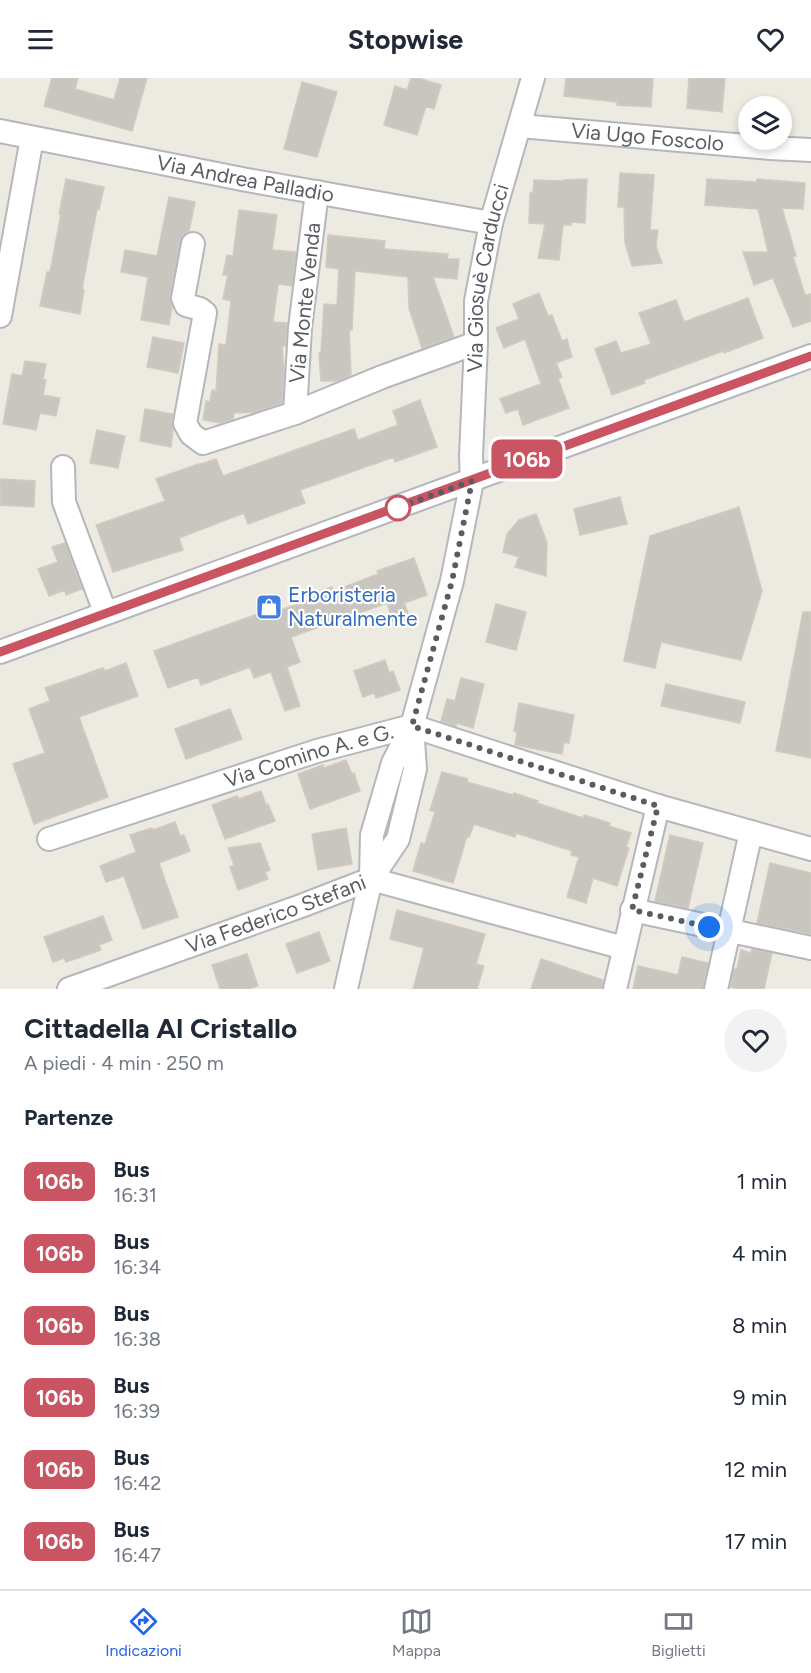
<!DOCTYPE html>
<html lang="it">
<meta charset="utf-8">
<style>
:root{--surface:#fff;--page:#f2f2f3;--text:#1f2937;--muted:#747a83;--line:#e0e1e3;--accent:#2563eb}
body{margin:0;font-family:Figtree,sans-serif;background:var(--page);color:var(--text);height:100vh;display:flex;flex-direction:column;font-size:22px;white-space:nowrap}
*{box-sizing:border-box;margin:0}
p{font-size:20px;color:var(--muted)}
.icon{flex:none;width:33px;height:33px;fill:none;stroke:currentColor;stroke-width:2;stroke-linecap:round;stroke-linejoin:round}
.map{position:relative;height:911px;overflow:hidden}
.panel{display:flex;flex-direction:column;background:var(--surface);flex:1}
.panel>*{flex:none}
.badge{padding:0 12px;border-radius:9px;font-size:21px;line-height:39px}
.controls{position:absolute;left:738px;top:18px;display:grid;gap:12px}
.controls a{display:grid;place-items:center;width:54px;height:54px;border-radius:50%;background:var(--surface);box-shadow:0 3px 9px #0003;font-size:30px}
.you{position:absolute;width:30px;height:30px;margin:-15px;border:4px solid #fff;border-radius:50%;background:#1a73e8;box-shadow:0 0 0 9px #1a73e833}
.map>.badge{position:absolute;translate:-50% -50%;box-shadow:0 0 0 3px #fff}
h2{padding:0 24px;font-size:22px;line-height:54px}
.round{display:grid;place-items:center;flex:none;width:63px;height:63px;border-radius:32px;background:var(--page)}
.summary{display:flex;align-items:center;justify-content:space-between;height:102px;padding:0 24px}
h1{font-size:28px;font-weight:700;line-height:45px}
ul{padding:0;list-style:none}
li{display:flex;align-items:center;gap:18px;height:72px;padding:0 24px}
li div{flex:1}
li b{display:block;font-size:22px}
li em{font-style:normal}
li .badge{min-width:66px;font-weight:700;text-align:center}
header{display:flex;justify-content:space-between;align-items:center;height:78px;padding:0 24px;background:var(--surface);font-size:27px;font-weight:700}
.menu{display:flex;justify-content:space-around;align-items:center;height:84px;border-top:2px solid var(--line);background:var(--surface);font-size:16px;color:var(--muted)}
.menu a{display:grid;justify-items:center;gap:3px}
.menu .current{color:var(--accent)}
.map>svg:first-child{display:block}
.building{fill:#c9c6c0;stroke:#d1cbbf;stroke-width:1.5}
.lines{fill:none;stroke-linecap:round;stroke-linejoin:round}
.minor-casing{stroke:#b4b7bc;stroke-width:26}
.minor{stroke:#fff;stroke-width:22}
.line-casing{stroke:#fff;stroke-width:14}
.line{stroke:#ca5462;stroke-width:9}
.walk{stroke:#595d62;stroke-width:6;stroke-dasharray:0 10.8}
.stop-dot{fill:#fff;stroke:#ca5462;stroke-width:3}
.labels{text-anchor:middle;stroke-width:4.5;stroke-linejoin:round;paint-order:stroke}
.street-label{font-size:21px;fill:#595d62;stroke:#fff}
.shop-label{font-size:21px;fill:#366cbe;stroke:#fff;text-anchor:start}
</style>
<header><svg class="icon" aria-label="menu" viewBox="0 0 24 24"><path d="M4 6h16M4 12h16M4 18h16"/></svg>Stopwise<svg class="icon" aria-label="heart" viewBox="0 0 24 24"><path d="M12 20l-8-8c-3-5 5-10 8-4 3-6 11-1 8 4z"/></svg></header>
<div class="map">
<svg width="811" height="911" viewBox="0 0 811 911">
<rect width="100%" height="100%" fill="#edeae1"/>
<!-- building -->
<path class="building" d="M 52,0 L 78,0 L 75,11 L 114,22 L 120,0 L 147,0 L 132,53 L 44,28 Z
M 411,0 L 418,0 L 441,7 L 434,31 L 426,28 L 417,57 L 384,47 L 395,8 L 407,12 Z
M 566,0 L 653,0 L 651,29 L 617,27 L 617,24 L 564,18 Z
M 689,0 L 725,0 L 722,34 L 687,30 Z
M 302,4 L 337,14 L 317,79 L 284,71 Z
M 620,95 L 654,97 L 650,152 L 658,152 L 656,168 L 662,185 L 632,188 L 625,165 L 624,129 L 618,129 Z
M 66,101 L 104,109 L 99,132 L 97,131 L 82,211 L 84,212 L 80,236 L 40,228 L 47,194 L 50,194 L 61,136 L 59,136 Z
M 587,101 L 585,145 L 571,144 L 571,147 L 563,147 L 559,182 L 538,180 L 545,146 L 529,145 L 530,115 L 533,115 L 534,102 L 564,103 L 564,102 Z
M 707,101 L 757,104 L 757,101 L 805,105 L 803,131 L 782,130 L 796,178 L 793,179 L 805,217 L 811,216 L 811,243 L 793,249 L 773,200 L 754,207 L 743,174 L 768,174 L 758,131 L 705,127 Z
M 169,119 L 195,124 L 189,153 L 183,157 L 180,164 L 170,218 L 172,229 L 169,247 L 141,242 L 148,199 L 121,194 L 125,172 L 157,178 Z
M 239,132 L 277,137 L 272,172 L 296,174 L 292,208 L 278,206 L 273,244 L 287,245 L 285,268 L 282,268 L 284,291 L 282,325 L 256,334 L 234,335 L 233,341 L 221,345 L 203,342 L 206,323 L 210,324 L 212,312 L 216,313 L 219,266 L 226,267 L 231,223 L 223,221 L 228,197 L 223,197 L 227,177 L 233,178 Z
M 328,157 L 385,163 L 384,171 L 448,176 L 447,181 L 459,181 L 457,201 L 433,199 L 454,259 L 422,270 L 409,230 L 408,199 L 355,193 L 352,252 L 349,252 L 351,297 L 338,303 L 321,303 L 319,275 L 321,275 L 324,226 L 337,227 L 339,191 L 326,189 Z
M 539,215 L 548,238 L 552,237 L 562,263 L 567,261 L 572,279 L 556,285 L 562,299 L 558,300 L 569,330 L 523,347 L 518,331 L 506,335 L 500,321 L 541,306 L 525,261 L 504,270 L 496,250 L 519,241 L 513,226 Z
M 748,220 L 763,260 L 724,275 L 723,273 L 644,302 L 645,305 L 612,317 L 595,271 L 616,263 L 621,275 L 651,266 L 639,235 L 676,222 L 684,244 Z
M 153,259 L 184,265 L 178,295 L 147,289 Z
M 25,283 L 46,286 L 43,301 L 46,302 L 43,317 L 60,320 L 56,338 L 40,335 L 36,352 L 3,346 L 12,296 L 22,298 Z
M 420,322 L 437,369 L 395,384 L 394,379 L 300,412 L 305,425 L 248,446 L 244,435 L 179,460 L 183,472 L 113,494 L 96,447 L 165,423 L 156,401 L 198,386 L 198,387 L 216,381 L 223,398 L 354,351 L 358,362 L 398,347 L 393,333 Z
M 145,331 L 173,336 L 172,343 L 173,352 L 171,369 L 140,363 Z
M 97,352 L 125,358 L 118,390 L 90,385 Z
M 0,401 L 35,403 L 34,429 L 0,427 Z
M 620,419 L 627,446 L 580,457 L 574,431 Z
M 739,429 L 762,513 L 741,582 L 661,564 L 655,590 L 624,583 L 650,458 Z
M 536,436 L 547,465 L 546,498 L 515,489 L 519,479 L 503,474 L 507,456 L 519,442 Z
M 65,465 L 82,511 L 66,517 L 65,512 L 49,518 L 38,491 L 58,484 L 52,469 Z
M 414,480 L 427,517 L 404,525 L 411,542 L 395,549 L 387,525 L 291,559 L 300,584 L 287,589 L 300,628 L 285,633 L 271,594 L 254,600 L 250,589 L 201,607 L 198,599 L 168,610 L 154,573 L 280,528 L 281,532 L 317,519 L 315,515 L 332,509 L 334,513 L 378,496 L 377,493 Z
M 496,526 L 526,534 L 516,572 L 486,564 Z
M 803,534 L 811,534 L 811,680 L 776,673 Z
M 385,582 L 389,595 L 393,593 L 400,612 L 376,620 L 374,615 L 363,619 L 354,593 Z
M 126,585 L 138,618 L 79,639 L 108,719 L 34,746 L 13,686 L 45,675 L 29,631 L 50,623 L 45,610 L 103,590 L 105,593 Z
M 461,600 L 484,606 L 473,650 L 457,645 L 456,648 L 441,643 L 447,621 L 455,623 Z
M 666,606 L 745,624 L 740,645 L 661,628 Z
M 519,625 L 574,637 L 569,665 L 564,664 L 562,676 L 515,667 L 517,654 L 514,653 Z
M 230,631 L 242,661 L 186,681 L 175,651 Z
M 346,682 L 352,696 L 354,695 L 360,713 L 310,731 L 298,696 L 323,687 L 324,690 Z
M 442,694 L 468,701 L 467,704 L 513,717 L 514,715 L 538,723 L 537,725 L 583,740 L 584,737 L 610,745 L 609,748 L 631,755 L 626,769 L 629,770 L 617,808 L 593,800 L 586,825 L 567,819 L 579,779 L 571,777 L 572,773 L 516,755 L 515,759 L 474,746 L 469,759 L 467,758 L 453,805 L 413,793 L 421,765 L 425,766 L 435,734 L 430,732 Z
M 261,713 L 266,727 L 268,726 L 275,743 L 225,761 L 212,727 L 237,718 L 239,721 Z
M 175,744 L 180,758 L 184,757 L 190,773 L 159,785 L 178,839 L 143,851 L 124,798 L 106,804 L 100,788 L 136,774 L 130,757 L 152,750 L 153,752 Z
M 346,750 L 352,786 L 318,792 L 312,756 Z
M 670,757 L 703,765 L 688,830 L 655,823 Z
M 260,765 L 270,792 L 265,794 L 268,801 L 238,812 L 230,789 L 234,787 L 228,770 Z
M 770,785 L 811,795 L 811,856 L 757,845 Z
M 397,832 L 485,856 L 476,886 L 484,888 L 477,911 L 413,911 L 424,870 L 390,861 Z
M 103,838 L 112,862 L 99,867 L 101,872 L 66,884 L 64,880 L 53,884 L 44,859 Z
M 319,854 L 330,883 L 297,895 L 286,866 Z
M 752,871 L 772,875 L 764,911 L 740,911 L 730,909 L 734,891 L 737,891 L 741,872 L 751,875 Z
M 247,876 L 258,908 L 248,911 L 220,911 L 212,887 Z
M 682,879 L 708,885 L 703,911 L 633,911 L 638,888 L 678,897 Z
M 541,881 L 603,902 L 602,911 L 531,911 Z"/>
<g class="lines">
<defs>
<g id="minor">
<path id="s1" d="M 520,48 L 770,70 L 811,72"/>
<path id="s2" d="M 0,53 L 247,102 L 491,145"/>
<path d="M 317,114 L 300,250 L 295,335 L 382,299 L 476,265"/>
<path d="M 193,166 L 183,220 L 186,227 L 200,231 L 205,235 L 185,345 L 191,356 L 203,365 L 295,335"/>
<path d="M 0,238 L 32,60"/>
<path d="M 63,389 L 64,424 L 105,534"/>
<path d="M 0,574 L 811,278"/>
<path id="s3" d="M 49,761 L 317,673 L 412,648 L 658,728 L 811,771"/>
<path d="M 371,801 L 398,761 L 415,691 L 412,648"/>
<path d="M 632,832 L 811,870"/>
<path id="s4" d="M 69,911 L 301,828 L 371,801 L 624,870"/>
<path id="s5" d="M 346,911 L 371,801 L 372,757 L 393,685 L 412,648 L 452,503 L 472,403 L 471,378 L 476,265 L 476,223 L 491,145 L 533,0"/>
<path d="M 615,911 L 658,728"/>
<path d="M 716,911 L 751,754"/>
</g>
</defs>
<!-- minor casing -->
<use href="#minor" class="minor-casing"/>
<!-- minor -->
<use href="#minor" class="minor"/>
</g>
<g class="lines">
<defs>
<path id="line" d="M 0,574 L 811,278"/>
</defs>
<!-- line casing -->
<use href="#line" class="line-casing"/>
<!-- line -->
<use href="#line" class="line"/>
<!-- walk -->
<path class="walk" d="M 398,430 L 394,431 L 472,403 L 452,503 L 412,648 L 658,728 L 632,832 L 709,849"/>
</g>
<!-- icons -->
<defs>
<symbol id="shop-square" viewBox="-11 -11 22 22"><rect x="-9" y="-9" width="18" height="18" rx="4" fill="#3f7fe0" stroke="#fff"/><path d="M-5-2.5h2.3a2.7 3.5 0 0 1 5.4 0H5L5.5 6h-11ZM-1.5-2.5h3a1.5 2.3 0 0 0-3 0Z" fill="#fff"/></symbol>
</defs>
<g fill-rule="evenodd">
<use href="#shop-square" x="254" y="514" width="30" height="30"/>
</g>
<!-- markers -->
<circle class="stop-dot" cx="398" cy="430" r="12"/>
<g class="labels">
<!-- street labels -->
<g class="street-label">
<text dy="7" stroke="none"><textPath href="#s1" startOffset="128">Via Ugo Foscolo</textPath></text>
<text dy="7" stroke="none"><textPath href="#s2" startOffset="250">Via Andrea Palladio</textPath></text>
<text dy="7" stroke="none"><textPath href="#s5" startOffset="730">Via Giosuè Carducci</textPath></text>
<text transform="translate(305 225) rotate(-84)" y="7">Via Monte Venda</text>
<text dy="7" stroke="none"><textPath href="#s3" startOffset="273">Via Comino A. e G.</textPath></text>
<text dy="7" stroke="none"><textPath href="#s4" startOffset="220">Via Federico Stefani</textPath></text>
</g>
<!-- shop labels -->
<g class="shop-label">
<text x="288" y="524">Erboristeria<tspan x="288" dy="24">Naturalmente</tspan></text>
</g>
</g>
</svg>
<div class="controls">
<a><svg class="icon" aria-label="layers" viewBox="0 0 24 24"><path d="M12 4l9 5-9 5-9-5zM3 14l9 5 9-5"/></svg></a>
</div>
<div class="you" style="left:709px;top:849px"></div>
<b class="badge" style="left:527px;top:381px;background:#ca5462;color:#fff">106b</b>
</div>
<section class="panel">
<div class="summary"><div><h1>Cittadella Al Cristallo</h1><p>A piedi · 4 min · 250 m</p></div><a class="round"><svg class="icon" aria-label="heart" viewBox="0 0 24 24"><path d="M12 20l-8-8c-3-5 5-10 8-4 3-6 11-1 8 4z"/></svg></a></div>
<h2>Partenze</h2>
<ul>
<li><span class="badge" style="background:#ca5462;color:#fff">106b</span><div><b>Bus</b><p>16:31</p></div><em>1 min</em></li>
<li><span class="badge" style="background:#ca5462;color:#fff">106b</span><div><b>Bus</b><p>16:34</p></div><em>4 min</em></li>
<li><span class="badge" style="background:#ca5462;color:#fff">106b</span><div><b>Bus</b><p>16:38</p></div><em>8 min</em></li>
<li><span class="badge" style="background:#ca5462;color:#fff">106b</span><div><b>Bus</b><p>16:39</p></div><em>9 min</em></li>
<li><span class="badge" style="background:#ca5462;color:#fff">106b</span><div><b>Bus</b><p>16:42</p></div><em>12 min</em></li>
<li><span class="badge" style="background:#ca5462;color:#fff">106b</span><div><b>Bus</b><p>16:47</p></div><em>17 min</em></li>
</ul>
</section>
<nav class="menu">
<a class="current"><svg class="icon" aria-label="directions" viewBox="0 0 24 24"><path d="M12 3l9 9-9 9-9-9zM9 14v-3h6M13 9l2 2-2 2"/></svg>Indicazioni</a>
<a><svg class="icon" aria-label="map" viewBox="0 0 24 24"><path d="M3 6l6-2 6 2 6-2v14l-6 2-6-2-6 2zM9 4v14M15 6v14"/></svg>Mappa</a>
<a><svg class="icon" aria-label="tickets" viewBox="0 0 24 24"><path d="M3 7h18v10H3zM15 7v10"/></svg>Biglietti</a>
</nav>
